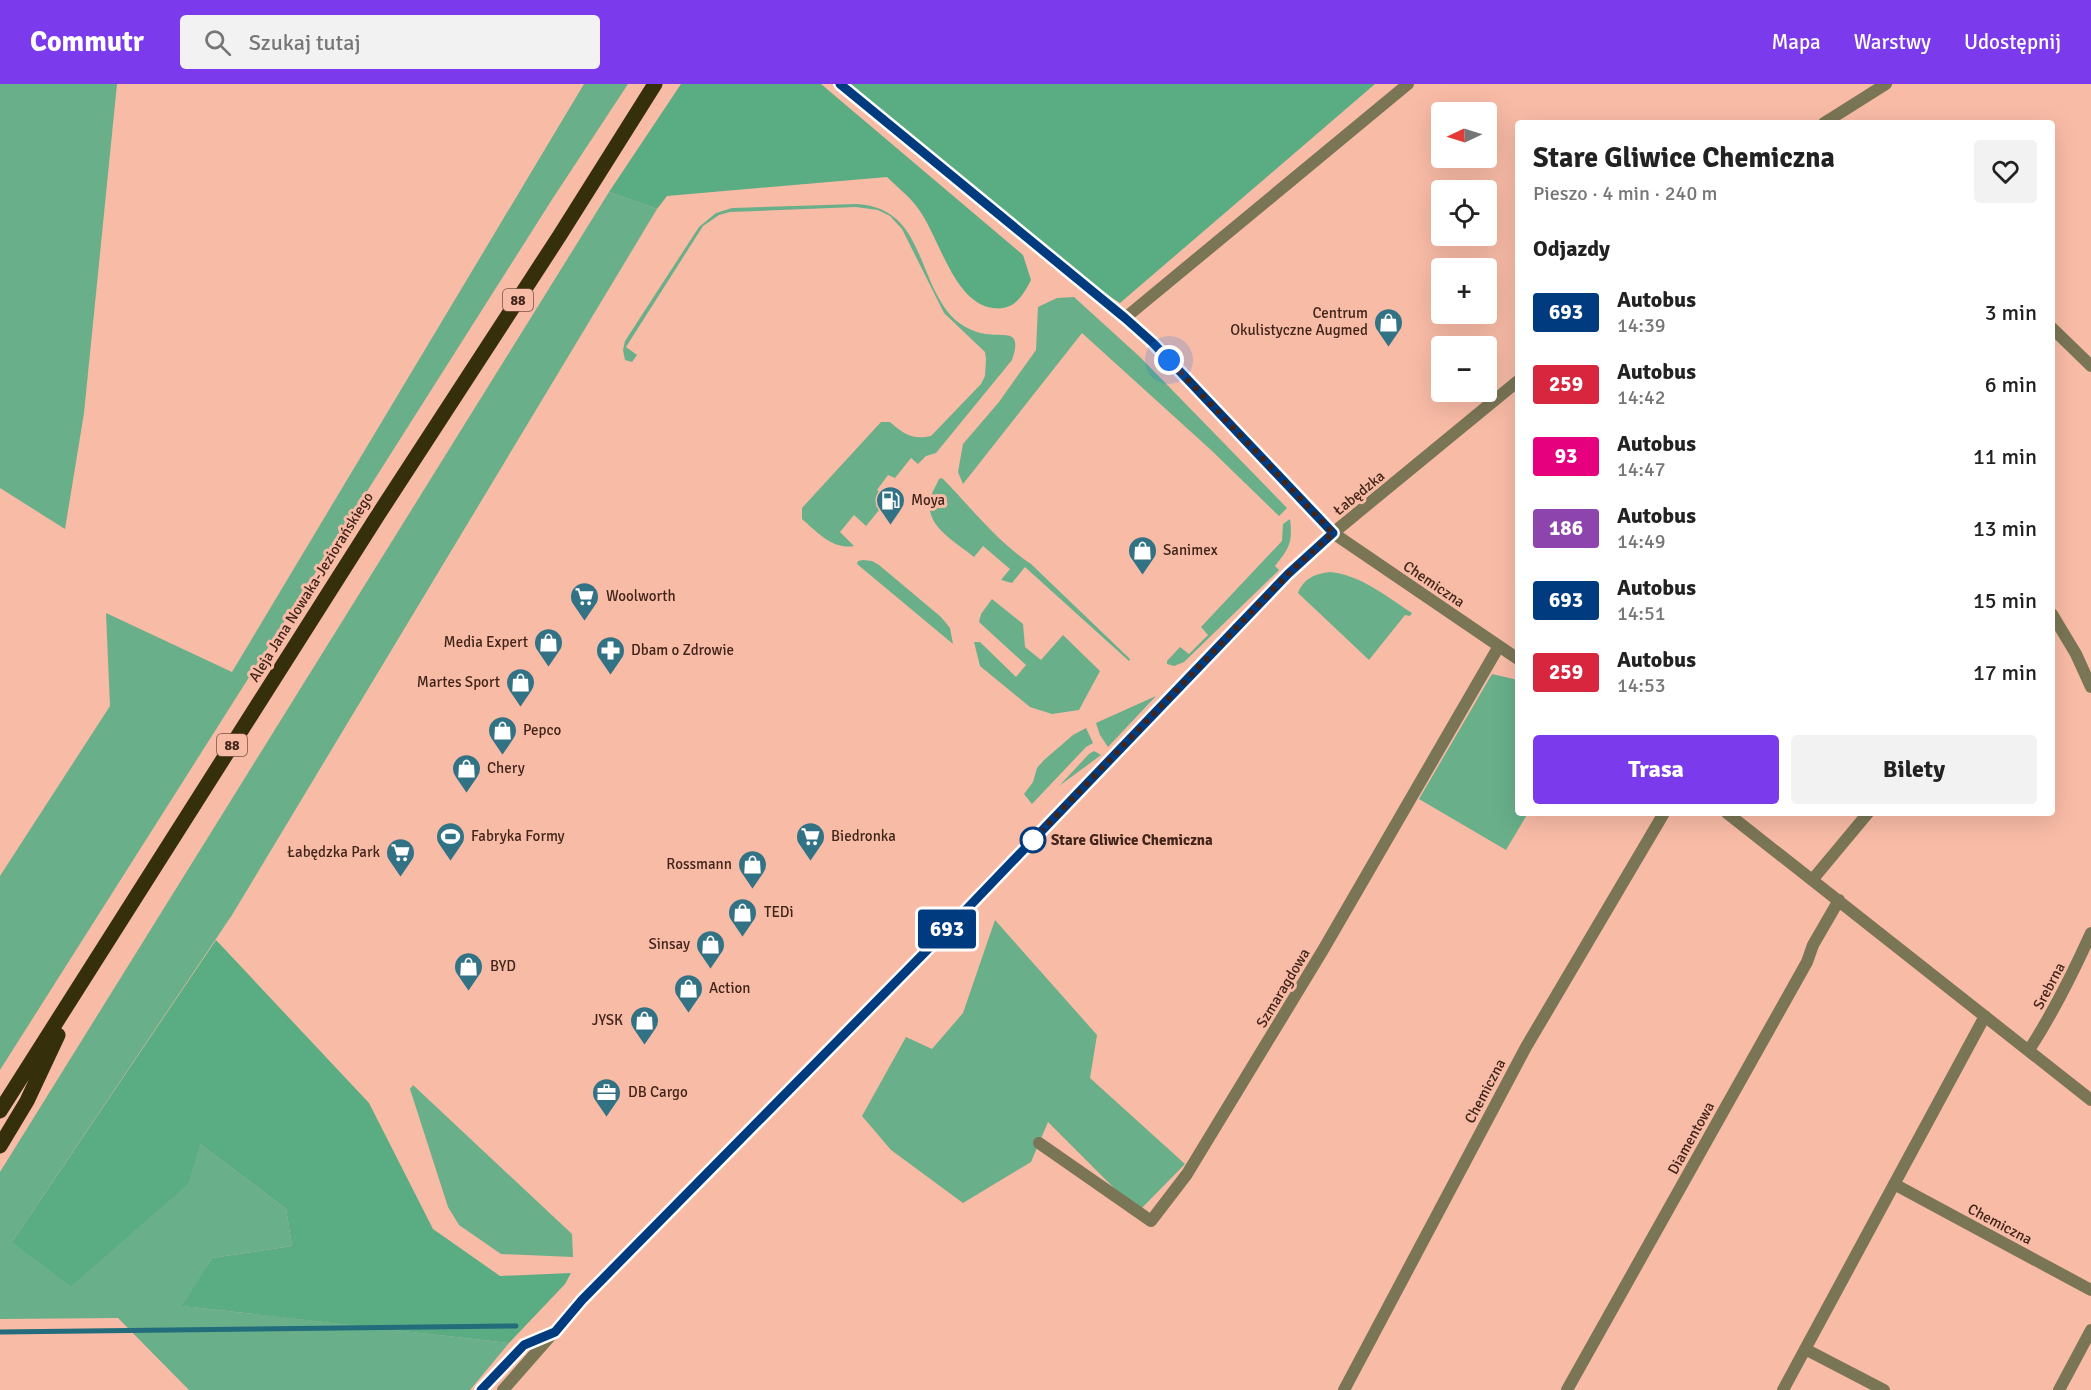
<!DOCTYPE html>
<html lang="pl">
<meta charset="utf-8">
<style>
:root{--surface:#fff;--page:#f2f2f2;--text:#222;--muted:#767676;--accent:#7c3aed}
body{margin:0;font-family:Signika,sans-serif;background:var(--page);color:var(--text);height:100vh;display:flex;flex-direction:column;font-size:22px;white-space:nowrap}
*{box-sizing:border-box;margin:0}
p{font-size:20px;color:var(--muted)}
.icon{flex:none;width:33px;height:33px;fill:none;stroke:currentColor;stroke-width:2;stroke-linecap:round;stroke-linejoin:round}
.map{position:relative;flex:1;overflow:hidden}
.sheet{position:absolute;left:1515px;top:36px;width:540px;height:696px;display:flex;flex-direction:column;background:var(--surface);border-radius:6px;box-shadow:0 6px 24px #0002}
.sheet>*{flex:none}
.badge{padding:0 12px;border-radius:4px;font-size:21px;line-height:39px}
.needle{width:39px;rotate:266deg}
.fabs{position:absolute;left:1431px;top:18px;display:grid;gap:12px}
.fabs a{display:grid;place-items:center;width:66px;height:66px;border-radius:6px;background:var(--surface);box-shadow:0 6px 24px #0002;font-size:30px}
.you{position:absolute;width:30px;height:30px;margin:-15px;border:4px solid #fff;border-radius:50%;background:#1a73e8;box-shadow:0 0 0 9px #1a73e833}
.map>.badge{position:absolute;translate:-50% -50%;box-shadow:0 0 0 3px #fff}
h2{padding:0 18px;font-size:22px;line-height:54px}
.round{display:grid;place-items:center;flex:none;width:63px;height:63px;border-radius:6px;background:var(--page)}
.summary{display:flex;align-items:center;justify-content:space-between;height:102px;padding:0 18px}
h1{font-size:28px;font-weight:700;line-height:45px}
.primary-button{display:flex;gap:12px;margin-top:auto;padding:12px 18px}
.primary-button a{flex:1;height:69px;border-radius:6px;background:var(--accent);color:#fff;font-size:24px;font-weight:700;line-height:69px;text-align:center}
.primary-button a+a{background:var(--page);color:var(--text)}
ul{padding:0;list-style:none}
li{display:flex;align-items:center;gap:18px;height:72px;padding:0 18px}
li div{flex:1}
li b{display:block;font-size:22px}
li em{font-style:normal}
li .badge{min-width:66px;font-weight:700;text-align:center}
header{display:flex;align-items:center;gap:36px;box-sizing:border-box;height:84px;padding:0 30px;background:var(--accent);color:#fff}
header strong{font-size:28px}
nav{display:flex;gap:33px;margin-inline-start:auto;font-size:21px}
.search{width:420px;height:54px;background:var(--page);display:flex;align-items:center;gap:15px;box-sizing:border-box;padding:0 21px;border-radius:6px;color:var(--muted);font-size:22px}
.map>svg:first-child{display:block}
.green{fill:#68af8a}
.forest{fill:#5aac83}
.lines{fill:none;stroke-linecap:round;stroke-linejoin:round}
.stream{stroke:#236c7c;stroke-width:5}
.minor{stroke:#7a7555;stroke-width:12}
.tertiary{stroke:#7a7555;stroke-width:12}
.primary{stroke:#352f0c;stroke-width:15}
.line-casing{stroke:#fff;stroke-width:14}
.line{stroke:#003b80;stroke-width:9}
.walk{stroke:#41251b;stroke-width:6;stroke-dasharray:0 10.8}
.stop-dot{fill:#fff;stroke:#003b80;stroke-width:3}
.labels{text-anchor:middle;stroke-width:6;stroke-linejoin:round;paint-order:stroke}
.shield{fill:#f8bba6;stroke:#785245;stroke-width:1.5}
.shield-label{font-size:14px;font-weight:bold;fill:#41251b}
.poi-label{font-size:15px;fill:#41251b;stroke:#f8bba6;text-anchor:start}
.street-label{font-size:15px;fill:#41251b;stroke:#f8bba6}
.stop-label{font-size:15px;font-weight:bold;fill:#41251b;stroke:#f8bba6;text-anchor:start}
</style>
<header>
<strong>Commutr</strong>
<div class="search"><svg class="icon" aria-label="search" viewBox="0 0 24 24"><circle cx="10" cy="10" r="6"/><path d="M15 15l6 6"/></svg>Szukaj tutaj</div>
<nav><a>Mapa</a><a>Warstwy</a><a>Udostępnij</a></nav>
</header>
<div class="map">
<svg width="2091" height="1306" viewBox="0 0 2091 1306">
<rect width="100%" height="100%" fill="#f8bba6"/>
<!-- green -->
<path class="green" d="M 0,0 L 117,0 L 84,329 L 65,445 L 0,404 Z
M 584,0 L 628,0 L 553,114 L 0,986 L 0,792 L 110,622 L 106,529 L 232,588 Z
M 609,108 L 657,125 L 232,831 L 12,1158 L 200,1060 L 286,1125 L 292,1162 L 212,1174 L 183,1222 L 509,1259 L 470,1306 L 189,1306 L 118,1234 L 0,1235 L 0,1088 Z
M 857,120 C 920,124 916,185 947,227 C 956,239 971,248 986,250 C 1005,253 1023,244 1012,276 L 936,369 L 926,372 L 918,380 L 911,374 L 895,394 L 888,391 L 877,406 L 888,415 L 866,442 L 854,431 L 840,448 L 854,462 C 833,466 817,448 802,435 L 802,424 L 881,338 L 890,338 C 904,350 912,356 931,352 L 981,300 L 985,292 L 986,275 L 985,268 L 944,229 L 902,145 L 890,132 L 878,126 L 856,123 L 730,128 L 719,131 L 703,142 L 626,263 L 637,271 L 632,278 L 625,276 L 623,266 L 625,257 L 699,143 L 716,129 L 732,124 Z
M 1074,213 L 1140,273 L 1287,424 L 1279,432 L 1211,366 L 1082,249 L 963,400 L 958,388 L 963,360 L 999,318 L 1036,266 L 1038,223 L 1057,214 Z
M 942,394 C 971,423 996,457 1031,480 L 1130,575 L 1129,577 L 1025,483 L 1012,499 L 1001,496 L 1010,485 L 983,462 L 974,473 C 955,457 922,441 931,412 C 933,406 937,400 939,395 Z
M 1290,435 C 1293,459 1289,464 1275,482 L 1279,486 L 1184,578 L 1174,582 L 1167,580 L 1167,577 L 1180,563 L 1189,570 L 1208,551 L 1201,543 L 1282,457 L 1283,440 Z
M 863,476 L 872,477 L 879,481 L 941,533 L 950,544 L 953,560 L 857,480 L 858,477 Z
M 1330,488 C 1361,491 1387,513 1412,529 L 1410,532 L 1405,531 L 1369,576 L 1298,509 C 1304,494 1315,490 1330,488 Z
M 992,515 L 1023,540 L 1025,563 L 1041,576 L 1063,551 L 1100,587 L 1079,626 L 1052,630 L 1030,623 L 980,582 L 974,558 L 980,558 L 1016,593 L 1026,581 L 979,538 L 981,530 Z
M 1492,590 L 1518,596 L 1518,729 L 1528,729 L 1506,766 L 1419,715 Z
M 1156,612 L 1108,663 L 1100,651 L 1096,639 Z
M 1086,644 L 1093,659 L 1086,663 L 1032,720 L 1024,710 L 1033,698 L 1037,684 L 1044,676 L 1073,651 Z
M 1094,667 L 1101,671 L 1059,702 L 1089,670 Z
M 995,836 L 1097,951 L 1090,994 L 1185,1080 L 1138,1128 L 1048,1038 L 1031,1078 L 963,1119 L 891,1066 L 862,1032 L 906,953 L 932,965 L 963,929 Z
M 413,1001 L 572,1150 L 573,1173 L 501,1170 L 459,1141 L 448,1123 L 410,1005 Z"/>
<!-- forest -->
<path class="forest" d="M 681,0 L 821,0 L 1023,171 L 1031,196 C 1022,213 1014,227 993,224 C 953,219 939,151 917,123 C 909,112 897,103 887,93 L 667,112 L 657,125 L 609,108 Z
M 840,0 L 1375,0 L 1120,219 L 1062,182 Z
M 216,856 L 369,1019 L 433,1145 L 500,1192 L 571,1189 L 565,1200 L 509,1259 L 182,1222 L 212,1174 L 292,1162 L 286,1125 L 200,1060 L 188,1100 L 71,1202 L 12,1158 Z"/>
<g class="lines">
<!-- stream -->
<path class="stream" d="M 0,1248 L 516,1242"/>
<!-- minor -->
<path class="minor" d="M 1125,234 L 1408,0
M 2052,244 L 2091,282
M 1333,449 L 1518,575
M 2052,530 L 2076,570 L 2091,603
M 1727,729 L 2091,1016
M 1813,795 L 1868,729
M 2029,966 C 2053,929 2073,889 2091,849
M 1039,1059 L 1151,1137 L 1187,1090 L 1323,866 L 1499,562
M 1894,1100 L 2091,1206
M 1805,1265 L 1884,1306
M 1344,1306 L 1526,963 L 1664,729
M 1567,1306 L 1807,878 L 1813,861 L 1839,816
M 1783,1306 L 1985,932
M 2059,1306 L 2091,1246"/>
<!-- tertiary -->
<path class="tertiary" d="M 840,0 L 1116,226 L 1153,259 L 1333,449
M 1824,39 L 1886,0
M 503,1306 L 582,1216 L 938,855 L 1288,490 L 1333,449 L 1518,297"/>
<!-- primary -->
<path class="primary" d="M 0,1027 L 378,431 L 560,151 L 655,0
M 0,1062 L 27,1017 L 58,951"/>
</g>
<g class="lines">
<defs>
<path id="line" d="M 481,1306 L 524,1261 L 555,1248 L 582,1216 L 938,855 L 1288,490 L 1333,449 L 1153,259 L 1125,234 L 840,0"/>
</defs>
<!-- line casing -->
<use href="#line" class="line-casing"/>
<!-- line -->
<use href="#line" class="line"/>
<!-- walk -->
<path class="walk" d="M 1033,756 L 1030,759 L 1288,490 L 1333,449 L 1169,276"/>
</g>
<!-- icons -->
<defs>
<symbol id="shop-pin" viewBox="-11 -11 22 30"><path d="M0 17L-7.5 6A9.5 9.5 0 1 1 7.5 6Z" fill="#317285" stroke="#f8bba6"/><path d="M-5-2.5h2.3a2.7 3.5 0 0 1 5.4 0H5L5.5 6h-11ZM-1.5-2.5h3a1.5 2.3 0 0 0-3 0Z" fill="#fff"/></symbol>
<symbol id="fuel-pin" viewBox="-11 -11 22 30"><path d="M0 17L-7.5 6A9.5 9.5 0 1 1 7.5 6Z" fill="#317285" stroke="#f8bba6"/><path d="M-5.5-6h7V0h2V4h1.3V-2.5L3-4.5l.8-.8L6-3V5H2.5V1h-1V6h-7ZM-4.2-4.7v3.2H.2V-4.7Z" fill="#fff"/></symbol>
<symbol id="supermarket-pin" viewBox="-11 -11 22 30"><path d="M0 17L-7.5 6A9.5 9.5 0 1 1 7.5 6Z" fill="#317285" stroke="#f8bba6"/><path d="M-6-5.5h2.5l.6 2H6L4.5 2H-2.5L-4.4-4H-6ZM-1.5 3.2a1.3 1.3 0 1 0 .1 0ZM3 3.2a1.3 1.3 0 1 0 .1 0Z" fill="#fff"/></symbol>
<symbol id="pharmacy-pin" viewBox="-11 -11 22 30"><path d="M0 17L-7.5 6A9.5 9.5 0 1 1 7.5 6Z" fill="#317285" stroke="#f8bba6"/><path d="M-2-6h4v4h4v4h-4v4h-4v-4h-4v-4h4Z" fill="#fff"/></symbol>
<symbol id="stadium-pin" viewBox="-11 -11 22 30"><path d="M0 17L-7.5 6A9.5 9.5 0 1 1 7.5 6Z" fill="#317285" stroke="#f8bba6"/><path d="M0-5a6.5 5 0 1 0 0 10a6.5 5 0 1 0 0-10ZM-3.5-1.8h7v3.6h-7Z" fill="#fff"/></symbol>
<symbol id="office-pin" viewBox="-11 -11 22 30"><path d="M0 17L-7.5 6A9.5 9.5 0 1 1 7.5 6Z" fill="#317285" stroke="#f8bba6"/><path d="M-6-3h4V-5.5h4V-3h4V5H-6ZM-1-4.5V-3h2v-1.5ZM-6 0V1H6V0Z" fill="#fff"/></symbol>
</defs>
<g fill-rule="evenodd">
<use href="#shop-pin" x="1372" y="222" width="33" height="45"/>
<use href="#fuel-pin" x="874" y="400" width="33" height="45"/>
<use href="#shop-pin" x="1126" y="450" width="33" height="45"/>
<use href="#supermarket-pin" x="568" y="496" width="33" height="45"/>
<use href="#shop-pin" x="532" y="542" width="33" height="45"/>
<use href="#pharmacy-pin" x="594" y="550" width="33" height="45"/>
<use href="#shop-pin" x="504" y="582" width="33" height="45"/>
<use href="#shop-pin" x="486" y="630" width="33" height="45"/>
<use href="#shop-pin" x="450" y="668" width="33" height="45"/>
<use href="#stadium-pin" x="434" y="736" width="33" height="45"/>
<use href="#supermarket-pin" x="794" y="736" width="33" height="45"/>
<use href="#supermarket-pin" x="384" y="752" width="33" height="45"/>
<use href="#shop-pin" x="736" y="764" width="33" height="45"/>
<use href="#shop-pin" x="726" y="812" width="33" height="45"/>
<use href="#shop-pin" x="694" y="844" width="33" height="45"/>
<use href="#shop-pin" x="452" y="866" width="33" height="45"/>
<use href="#shop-pin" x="672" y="888" width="33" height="45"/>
<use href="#shop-pin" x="628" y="920" width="33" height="45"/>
<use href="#office-pin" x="590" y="992" width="33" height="45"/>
</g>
<!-- markers -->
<circle class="stop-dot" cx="1033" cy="756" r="12"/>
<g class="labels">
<!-- shield labels -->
<g class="shield">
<rect x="503" y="205" width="30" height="22" rx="4.5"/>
<rect x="217" y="650" width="30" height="22" rx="4.5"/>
</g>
<g class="shield-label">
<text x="518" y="221">88</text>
<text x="232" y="666">88</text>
</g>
<!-- poi labels -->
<g class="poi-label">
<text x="1368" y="234" text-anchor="end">Centrum<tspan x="1368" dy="17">Okulistyczne Augmed</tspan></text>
<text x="911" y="421">Moya</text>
<text x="1163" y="471">Sanimex</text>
<text x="606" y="517">Woolworth</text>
<text x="528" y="563" text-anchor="end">Media Expert</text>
<text x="631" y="571">Dbam o Zdrowie</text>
<text x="500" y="603" text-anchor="end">Martes Sport</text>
<text x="523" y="651">Pepco</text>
<text x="487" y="689">Chery</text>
<text x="471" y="757">Fabryka Formy</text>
<text x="831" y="757">Biedronka</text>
<text x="380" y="773" text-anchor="end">Łabędzka Park</text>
<text x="732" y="785" text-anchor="end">Rossmann</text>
<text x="764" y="833">TEDi</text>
<text x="690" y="865" text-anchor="end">Sinsay</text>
<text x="490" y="887">BYD</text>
<text x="709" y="909">Action</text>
<text x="623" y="941" text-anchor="end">JYSK</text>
<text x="628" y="1013">DB Cargo</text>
</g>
<!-- street labels -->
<g class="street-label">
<text transform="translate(1359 409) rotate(-39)" y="5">Łabędzka</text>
<text transform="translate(1434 500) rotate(34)" y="5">Chemiczna</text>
<text transform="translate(311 503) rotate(-58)" y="5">Aleja Jana Nowaka-Jeziorańskiego</text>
<text transform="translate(2049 902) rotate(-62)" y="5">Srebrna</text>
<text transform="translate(1283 904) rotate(-59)" y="5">Szmaragdowa</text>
<text transform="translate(1485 1007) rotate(-62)" y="5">Chemiczna</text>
<text transform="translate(1691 1054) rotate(-61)" y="5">Diamentowa</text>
<text transform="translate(2000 1140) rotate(28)" y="5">Chemiczna</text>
</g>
<!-- stop labels -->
<g class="stop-label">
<text x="1051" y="761">Stare Gliwice Chemiczna</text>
</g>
</g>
</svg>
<div class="fabs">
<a><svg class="needle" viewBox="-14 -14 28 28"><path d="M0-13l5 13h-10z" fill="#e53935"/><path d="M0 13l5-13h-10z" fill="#767676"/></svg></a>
<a><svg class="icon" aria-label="locate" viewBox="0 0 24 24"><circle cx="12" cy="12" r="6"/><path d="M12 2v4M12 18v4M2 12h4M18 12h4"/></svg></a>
<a>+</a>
<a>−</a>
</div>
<div class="you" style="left:1169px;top:276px"></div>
<b class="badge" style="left:947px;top:845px;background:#003b80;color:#fff">693</b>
<section class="sheet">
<div class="summary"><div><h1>Stare Gliwice Chemiczna</h1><p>Pieszo · 4 min · 240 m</p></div><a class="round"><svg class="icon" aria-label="heart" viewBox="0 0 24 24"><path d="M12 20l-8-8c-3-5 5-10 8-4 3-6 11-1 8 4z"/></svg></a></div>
<h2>Odjazdy</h2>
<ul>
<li><span class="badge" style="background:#003b80;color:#fff">693</span><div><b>Autobus</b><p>14:39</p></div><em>3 min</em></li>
<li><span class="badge" style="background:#d7263d;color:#fff">259</span><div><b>Autobus</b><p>14:42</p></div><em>6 min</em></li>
<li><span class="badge" style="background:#e6007e;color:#fff">93</span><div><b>Autobus</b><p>14:47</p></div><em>11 min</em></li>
<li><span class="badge" style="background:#8e44ad;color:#fff">186</span><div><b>Autobus</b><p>14:49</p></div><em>13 min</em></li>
<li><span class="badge" style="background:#003b80;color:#fff">693</span><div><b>Autobus</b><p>14:51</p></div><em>15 min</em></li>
<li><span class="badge" style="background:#d7263d;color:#fff">259</span><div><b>Autobus</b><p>14:53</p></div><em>17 min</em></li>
</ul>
<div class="primary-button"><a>Trasa</a><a>Bilety</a></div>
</section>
</div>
